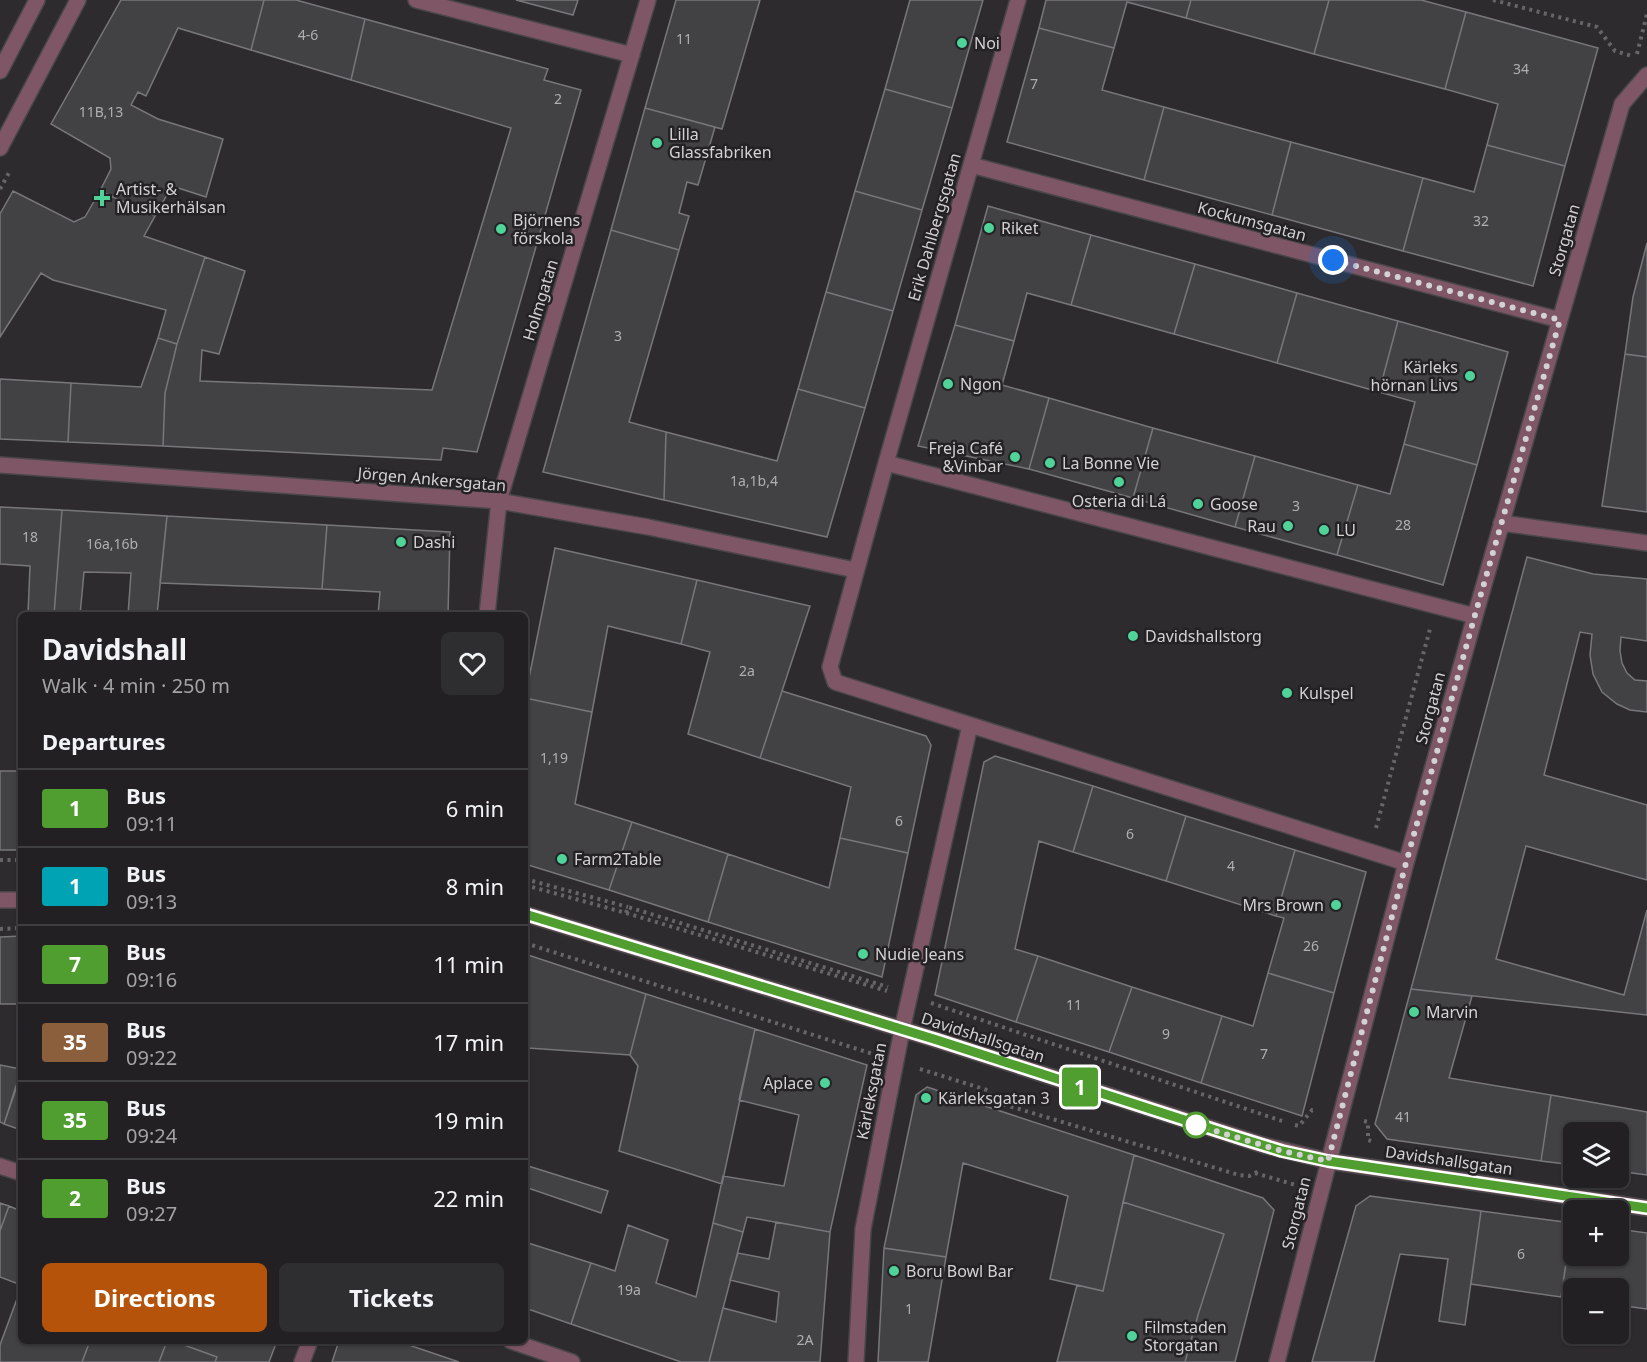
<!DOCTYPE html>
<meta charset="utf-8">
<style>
:root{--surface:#222022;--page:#2e2d2f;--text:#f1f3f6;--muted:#a2a3a5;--line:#3f3e40;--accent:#b45309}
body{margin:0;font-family:"Noto Sans",sans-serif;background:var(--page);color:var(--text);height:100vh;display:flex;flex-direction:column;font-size:22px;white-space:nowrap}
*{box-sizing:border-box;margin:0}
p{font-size:20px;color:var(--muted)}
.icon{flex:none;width:33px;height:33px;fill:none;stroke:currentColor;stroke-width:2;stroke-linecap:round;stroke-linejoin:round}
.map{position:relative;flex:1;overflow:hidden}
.sheet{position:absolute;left:18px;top:612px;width:510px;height:732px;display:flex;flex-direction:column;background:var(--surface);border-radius:9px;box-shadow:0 2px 4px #0004,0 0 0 2px var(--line)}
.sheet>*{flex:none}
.badge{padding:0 12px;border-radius:4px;font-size:21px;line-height:39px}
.fabs{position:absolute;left:1563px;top:1122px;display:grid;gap:12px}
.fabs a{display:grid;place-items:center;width:66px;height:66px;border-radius:9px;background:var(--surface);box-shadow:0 2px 4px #0004,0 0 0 2px var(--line);font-size:30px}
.you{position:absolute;width:30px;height:30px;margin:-15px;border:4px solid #fff;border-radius:50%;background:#1a73e8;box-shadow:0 0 0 9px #1a73e833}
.map>.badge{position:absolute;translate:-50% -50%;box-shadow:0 0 0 3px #fff}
h2{padding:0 24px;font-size:22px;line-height:54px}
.round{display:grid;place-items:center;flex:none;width:63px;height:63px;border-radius:9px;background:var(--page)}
.summary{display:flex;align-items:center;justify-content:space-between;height:102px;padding:0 24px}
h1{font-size:28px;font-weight:700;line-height:45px}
.action{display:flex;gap:12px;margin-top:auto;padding:12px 24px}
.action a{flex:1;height:69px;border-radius:9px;background:var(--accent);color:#fff;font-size:24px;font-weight:700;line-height:69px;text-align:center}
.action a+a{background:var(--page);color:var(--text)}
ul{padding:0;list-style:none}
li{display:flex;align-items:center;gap:18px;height:78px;padding:0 24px;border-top:2px solid var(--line)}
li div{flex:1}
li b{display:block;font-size:22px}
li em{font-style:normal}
li .badge{min-width:66px;font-weight:700;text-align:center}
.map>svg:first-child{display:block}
.building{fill:#424245;stroke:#77777b;stroke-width:1.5}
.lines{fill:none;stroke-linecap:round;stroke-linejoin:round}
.minor-casing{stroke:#484648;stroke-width:18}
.path{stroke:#676567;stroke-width:4;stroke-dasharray:3 4.5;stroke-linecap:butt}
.minor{stroke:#7f5665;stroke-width:15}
.line-casing{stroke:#fff;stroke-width:14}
.line{stroke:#509e2f;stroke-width:9}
.walk{stroke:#d3d2d3;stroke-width:6;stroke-dasharray:0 10.8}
.poi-dot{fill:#4fd399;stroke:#242224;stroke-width:2}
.stop-dot{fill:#fff;stroke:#509e2f;stroke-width:3}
.labels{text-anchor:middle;stroke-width:5;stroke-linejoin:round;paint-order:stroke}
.number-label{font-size:14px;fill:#afaeb0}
.poi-label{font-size:16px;fill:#d3d2d3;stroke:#242224;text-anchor:start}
.street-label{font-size:16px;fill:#d3d2d3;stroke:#242224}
</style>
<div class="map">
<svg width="1647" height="1362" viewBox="0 0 1647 1362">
<rect width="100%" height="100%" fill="#2e2b2e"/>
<!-- building -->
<path class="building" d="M 121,0 L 264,0 L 251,50 L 178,28 L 146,96 L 138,92 L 131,105 L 158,119 L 223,139 L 206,197 L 172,186 L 155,216 L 100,191 L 111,169 L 110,158 L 51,124 Z
M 264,0 L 296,0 L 365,19 L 351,80 L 251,50 Z
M 516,0 L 578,0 L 573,15 Z
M 676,0 L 760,0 L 722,129 L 645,108 Z
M 910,0 L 983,0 L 952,108 L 885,89 Z
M 1046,0 L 1191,0 L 1186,18 L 1127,2 L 1114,48 L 1039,28 Z
M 1191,0 L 1329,0 L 1314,54 L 1186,18 Z
M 1329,0 L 1421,0 L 1466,12 L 1445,89 L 1314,54 Z
M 1466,12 L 1598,48 L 1565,166 L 1487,145 L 1498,104 L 1445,89 Z
M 365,19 L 548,69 L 544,80 L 581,90 L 477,452 L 443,448 L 441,460 L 163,446 L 165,393 L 177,344 L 205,257 L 245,271 L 219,354 L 202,350 L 200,381 L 432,390 L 511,128 L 351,80 Z
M 1039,28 L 1114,48 L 1102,90 L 1164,107 L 1144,180 L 1007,142 Z
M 885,89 L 952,108 L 922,210 L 855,191 Z
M 1164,107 L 1291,142 L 1272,215 L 1144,180 Z
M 645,108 L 715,127 L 698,185 L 687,182 L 679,213 L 689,216 L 679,250 L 611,230 Z
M 1291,142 L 1423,178 L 1403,251 L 1272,215 Z
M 1487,145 L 1565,166 L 1533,286 L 1403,251 L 1423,178 L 1474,192 Z
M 13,191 L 74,222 L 85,217 L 100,191 L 155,216 L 144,236 L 205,257 L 177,344 L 158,338 L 166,310 L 53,280 L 41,273 L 0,337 L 0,214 Z
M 855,191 L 922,210 L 893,311 L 826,292 Z
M 988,206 L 1091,235 L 1071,305 L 1027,293 L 1014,341 L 955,325 Z
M 611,230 L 679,250 L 629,422 L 666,432 L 664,500 L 543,472 Z
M 1091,235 L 1195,264 L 1174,334 L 1071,305 Z
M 1647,243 L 1647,357 L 1625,354 L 1633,297 Z
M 1195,264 L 1297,293 L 1277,363 L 1174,334 Z
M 826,292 L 893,311 L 865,408 L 798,389 Z
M 1297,293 L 1398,321 L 1379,392 L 1277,363 Z
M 1398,321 L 1508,352 L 1477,465 L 1404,444 L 1415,402 L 1379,392 Z
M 955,325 L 1014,341 L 1002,385 L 1049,398 L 1029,469 L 918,446 Z
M 158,338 L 177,344 L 165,393 L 163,446 L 68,442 L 71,383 L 141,387 Z
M 1625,354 L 1647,357 L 1647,512 L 1602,506 Z
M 0,379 L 71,383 L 68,442 L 0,439 Z
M 798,389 L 865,408 L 827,537 L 664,500 L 666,432 L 777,461 Z
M 1049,398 L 1153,428 L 1133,498 L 1029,469 Z
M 1153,428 L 1255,456 L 1235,527 L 1133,498 Z
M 1404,444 L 1477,465 L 1443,585 L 1337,555 L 1358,485 L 1390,494 Z
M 1255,456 L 1358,485 L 1337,555 L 1235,527 Z
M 0,507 L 62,510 L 54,615 L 28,614 L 30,566 L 0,564 Z
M 62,510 L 167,516 L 157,615 L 128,615 L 131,573 L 84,572 L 80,615 L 54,615 Z
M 167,516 L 327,525 L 322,589 L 160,583 Z
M 327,525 L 450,532 L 448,615 L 378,615 L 380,592 L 322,589 Z
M 555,548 L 697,580 L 681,644 L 608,626 L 592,712 L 525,698 Z
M 1527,557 L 1593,574 L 1647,579 L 1647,641 L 1621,637 L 1620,651 L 1622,663 L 1627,673 L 1635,680 L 1647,681 L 1647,712 L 1630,710 L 1617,704 L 1602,692 L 1593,674 L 1590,655 L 1592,634 L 1580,632 L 1544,775 L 1647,805 L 1647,880 L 1526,846 L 1496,959 L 1624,995 L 1647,910 L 1647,1015 L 1411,989 Z
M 697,580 L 810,606 L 760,758 L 688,734 L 710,652 L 681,644 Z
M 782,691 L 926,736 L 931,745 L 908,853 L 840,838 L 851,787 L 760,758 Z
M 525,698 L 592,712 L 575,804 L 632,822 L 609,890 L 525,864 Z
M 995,756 L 1093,786 L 1073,852 L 1039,841 L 1015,949 L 1038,956 L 1016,1022 L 935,995 L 984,762 Z
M 0,771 L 21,771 L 21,850 L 0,850 Z
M 1093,786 L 1186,816 L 1166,881 L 1073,852 Z
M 1186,816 L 1295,850 L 1276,916 L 1166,881 Z
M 632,822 L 728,854 L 708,922 L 609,890 Z
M 840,838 L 908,853 L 882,977 L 708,922 L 728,854 L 829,888 Z
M 1295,850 L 1366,872 L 1334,993 L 1268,973 L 1284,918 L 1276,916 Z
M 21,936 L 21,1004 L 0,1004 L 0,937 Z
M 525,954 L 646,994 L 630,1055 L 528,1048 L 525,1061 Z
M 1038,956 L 1132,987 L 1109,1052 L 1016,1022 Z
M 1268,973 L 1334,993 L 1302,1116 L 1201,1083 L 1222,1016 L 1253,1026 Z
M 1132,987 L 1222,1016 L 1201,1083 L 1109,1052 Z
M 1411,989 L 1472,996 L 1449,1078 L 1551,1095 L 1541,1161 L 1387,1139 L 1375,1124 Z
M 646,994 L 755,1029 L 722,1184 L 619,1151 L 638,1066 L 630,1055 Z
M 755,1029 L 867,1065 L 830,1232 L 747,1217 L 743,1232 L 713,1223 L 723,1176 L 784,1186 L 799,1115 L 739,1100 Z
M 0,1065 L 21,1069 L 21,1074 L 4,1124 L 0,1122 Z
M 16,1086 L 21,1088 L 21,1130 L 4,1124 Z
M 927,1087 L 1134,1155 L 1103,1291 L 1050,1279 L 1068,1196 L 963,1163 L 946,1257 L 884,1248 L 916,1095 Z
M 1551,1095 L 1647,1112 L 1647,1175 L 1618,1171 L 1618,1132 L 1574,1132 L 1574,1165 L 1541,1161 Z
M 1134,1155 L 1263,1198 L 1274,1210 L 1235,1362 L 1185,1362 L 1198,1315 L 1224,1234 L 1123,1202 Z
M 525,1165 L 608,1191 L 601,1213 L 525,1187 Z
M 1370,1196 L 1481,1211 L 1465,1325 L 1439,1321 L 1448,1259 L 1400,1254 L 1374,1362 L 1312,1362 L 1356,1206 Z
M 1123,1202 L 1224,1234 L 1198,1315 L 1185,1362 L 1057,1362 L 1077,1285 L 1103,1291 Z
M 0,1203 L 9,1206 L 0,1231 Z
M 9,1206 L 21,1211 L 21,1285 L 0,1277 L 0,1231 Z
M 1481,1211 L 1572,1223 L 1561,1297 L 1471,1284 Z
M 776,1222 L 830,1232 L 820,1362 L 709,1362 L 723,1308 L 776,1322 L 779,1292 L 730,1280 L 738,1253 L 769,1259 Z
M 713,1223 L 743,1232 L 709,1362 L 681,1362 L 571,1324 L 591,1263 L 615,1271 L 628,1225 L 668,1240 L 656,1283 L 696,1297 Z
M 1572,1223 L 1574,1223 L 1574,1256 L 1618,1256 L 1618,1229 L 1647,1233 L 1647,1309 L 1618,1305 L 1618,1288 L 1574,1288 L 1574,1298 L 1561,1297 Z
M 525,1242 L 591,1263 L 571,1324 L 525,1308 Z
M 884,1248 L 946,1257 L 928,1362 L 878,1362 Z
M 21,1288 L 21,1341 L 90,1341 L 82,1362 L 0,1362 L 0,1345 Z
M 90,1341 L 167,1341 L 159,1362 L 82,1362 Z
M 167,1341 L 173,1341 L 217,1357 L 215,1362 L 159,1362 Z
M 173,1341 L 277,1341 L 269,1362 L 215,1362 L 217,1357 Z
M 339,1341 L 397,1341 L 459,1362 L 332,1362 Z"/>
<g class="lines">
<defs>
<path id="minor" d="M 416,0 L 632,55
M 1018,0 L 886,463 L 830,667 L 835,682 L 1406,863
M 0,71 L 37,0
M 0,148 L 78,0
M 971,165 L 1560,320
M 886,463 L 1475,616
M 0,465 L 499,501 L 648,527 L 855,570
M 1501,523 L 1647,543
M 487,615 L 499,501 L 648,0
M 0,900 L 21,900
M 525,914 L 937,1040 L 1263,1145 L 1328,1161 L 1647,1208
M 0,1166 L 21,1173
M 511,1341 L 572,1362
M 302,1362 L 310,1341
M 856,1362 L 863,1229 L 902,1030 L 970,725
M 1277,1362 L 1406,863 L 1475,616 L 1622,104 L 1647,75"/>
</defs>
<!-- minor casing -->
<use href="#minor" class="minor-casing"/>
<!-- path -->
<path class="path" d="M 1493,0 L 1597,27 L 1615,51 L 1632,56
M 1637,54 L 1647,14
M 0,189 L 10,171
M 1376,828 L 1430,629
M 0,860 L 21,860
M 525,879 L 628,907
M 525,885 L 626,913 L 887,991
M 626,913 L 628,907 L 888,987
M 0,929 L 21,928
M 525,943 L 873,1054
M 931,1003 L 1282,1121
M 920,1069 L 990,1091 L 989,1100 L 1239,1175 L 1249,1176 L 1259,1171
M 1364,1121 L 1368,1122 L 1368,1140 L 1371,1141
M 1295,1125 L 1299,1126 L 1312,1110 L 1316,1110
M 1255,1173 L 1299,1186"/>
<!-- minor -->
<use href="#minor" class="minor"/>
</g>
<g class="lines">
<defs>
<path id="line" d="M 525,914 L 937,1040 L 1240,1138 L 1282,1151 L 1328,1161 L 1647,1208"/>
</defs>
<!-- line casing -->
<use href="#line" class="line-casing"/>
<!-- line -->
<use href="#line" class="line"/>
<!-- walk -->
<path class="walk" d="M 1196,1125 L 1282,1151 L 1328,1161 L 1406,863 L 1475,615 L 1560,320 L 1333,260"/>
</g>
<!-- markers -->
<g class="poi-dot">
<circle cx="962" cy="43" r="6"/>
<circle cx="657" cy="143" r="6"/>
<path d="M99 189h6v6h6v6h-6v6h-6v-6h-6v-6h6z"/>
<circle cx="989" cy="228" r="6"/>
<circle cx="501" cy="229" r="6"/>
<circle cx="1470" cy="376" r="6"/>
<circle cx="948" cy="384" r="6"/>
<circle cx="1015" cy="457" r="6"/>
<circle cx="1050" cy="463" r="6"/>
<circle cx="1119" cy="482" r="6"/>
<circle cx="1198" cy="504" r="6"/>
<circle cx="1288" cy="526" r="6"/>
<circle cx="1324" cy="530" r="6"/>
<circle cx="401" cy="542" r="6"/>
<circle cx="1133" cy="636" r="6"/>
<circle cx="1287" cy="693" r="6"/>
<circle cx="562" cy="859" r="6"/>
<circle cx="1336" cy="905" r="6"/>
<circle cx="863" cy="954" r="6"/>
<circle cx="1414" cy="1012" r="6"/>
<circle cx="825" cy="1083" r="6"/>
<circle cx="926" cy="1098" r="6"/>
<circle cx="894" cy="1271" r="6"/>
<circle cx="1132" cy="1336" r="6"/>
</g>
<circle class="stop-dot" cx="1196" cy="1125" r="12"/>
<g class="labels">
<!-- number labels -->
<g class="number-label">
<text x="308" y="40">4-6</text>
<text x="684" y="44">11</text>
<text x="1521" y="74">34</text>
<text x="1034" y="89">7</text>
<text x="558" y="104">2</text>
<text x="101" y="117">11B,13</text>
<text x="1481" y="226">32</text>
<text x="618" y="341">3</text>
<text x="754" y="486">1a,1b,4</text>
<text x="1296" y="511">3</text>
<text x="1403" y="530">28</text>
<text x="30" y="542">18</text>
<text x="112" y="549">16a,16b</text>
<text x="747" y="676">2a</text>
<text x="554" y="763">1,19</text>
<text x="899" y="826">6</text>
<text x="1130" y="839">6</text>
<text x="1231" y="871">4</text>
<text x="1311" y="951">26</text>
<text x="1074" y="1010">11</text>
<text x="1166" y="1039">9</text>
<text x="1264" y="1059">7</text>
<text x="1403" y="1122">41</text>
<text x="1521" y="1259">6</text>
<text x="629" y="1295">19a</text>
<text x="909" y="1314">1</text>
<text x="805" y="1345">2A</text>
</g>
<!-- poi labels -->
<g class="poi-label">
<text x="974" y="49">Noi</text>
<text x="669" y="140">Lilla<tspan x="669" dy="18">Glassfabriken</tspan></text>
<text x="116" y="195">Artist- &amp;<tspan x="116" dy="18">Musikerhälsan</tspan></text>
<text x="513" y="226">Björnens<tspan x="513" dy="18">förskola</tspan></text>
<text x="1001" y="234">Riket</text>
<text x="1458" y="373" text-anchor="end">Kärleks<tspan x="1458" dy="18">hörnan Livs</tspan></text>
<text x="960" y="390">Ngon</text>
<text x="1003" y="454" text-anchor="end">Freja Café<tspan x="1003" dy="18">&amp;Vinbar</tspan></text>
<text x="1062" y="469">La Bonne Vie</text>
<text x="1119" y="507" text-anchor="middle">Osteria di Lá</text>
<text x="1210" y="510">Goose</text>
<text x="1276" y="532" text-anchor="end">Rau</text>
<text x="1336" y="536">LU</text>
<text x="413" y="548">Dashi</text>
<text x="1145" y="642">Davidshallstorg</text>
<text x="1299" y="699">Kulspel</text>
<text x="574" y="865">Farm2Table</text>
<text x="1324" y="911" text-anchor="end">Mrs Brown</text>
<text x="875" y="960">Nudie Jeans</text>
<text x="1426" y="1018">Marvin</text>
<text x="813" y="1089" text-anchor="end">Aplace</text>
<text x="938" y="1104">Kärleksgatan 3</text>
<text x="906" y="1277">Boru Bowl Bar</text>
<text x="1144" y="1333">Filmstaden<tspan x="1144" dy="18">Storgatan</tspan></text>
</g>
<!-- street labels -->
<g class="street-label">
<text transform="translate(1252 221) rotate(15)" y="6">Kockumsgatan</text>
<text transform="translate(934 227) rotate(-74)" y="6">Erik Dahlbergsgatan</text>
<text transform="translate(1564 240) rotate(-74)" y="6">Storgatan</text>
<text transform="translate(540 300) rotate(-73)" y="6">Holmgatan</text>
<text transform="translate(432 479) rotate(5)" y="6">Jörgen Ankersgatan</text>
<text transform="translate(1430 708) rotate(-75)" y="6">Storgatan</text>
<text transform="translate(983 1037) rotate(18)" y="6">Davidshallsgatan</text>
<text transform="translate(871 1091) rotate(-79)" y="6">Kärleksgatan</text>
<text transform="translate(1449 1160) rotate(8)" y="6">Davidshallsgatan</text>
<text transform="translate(1296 1213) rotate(-76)" y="6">Storgatan</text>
</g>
</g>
</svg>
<div class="fabs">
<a><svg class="icon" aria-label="layers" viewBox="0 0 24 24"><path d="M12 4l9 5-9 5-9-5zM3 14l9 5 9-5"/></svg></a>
<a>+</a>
<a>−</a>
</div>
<div class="you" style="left:1333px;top:260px"></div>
<b class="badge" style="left:1080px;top:1087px;background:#509e2f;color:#fff">1</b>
<section class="sheet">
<div class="summary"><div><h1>Davidshall</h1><p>Walk · 4 min · 250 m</p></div><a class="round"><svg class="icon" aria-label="heart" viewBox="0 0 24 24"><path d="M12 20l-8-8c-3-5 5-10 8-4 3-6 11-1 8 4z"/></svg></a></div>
<h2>Departures</h2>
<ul>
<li><span class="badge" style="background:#509e2f;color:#fff">1</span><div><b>Bus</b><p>09:11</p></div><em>6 min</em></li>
<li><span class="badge" style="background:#00a3b4;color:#fff">1</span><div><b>Bus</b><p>09:13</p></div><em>8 min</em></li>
<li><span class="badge" style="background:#509e2f;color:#fff">7</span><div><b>Bus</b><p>09:16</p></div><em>11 min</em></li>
<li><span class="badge" style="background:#8b5e3c;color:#fff">35</span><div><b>Bus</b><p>09:22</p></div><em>17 min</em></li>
<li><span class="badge" style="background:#509e2f;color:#fff">35</span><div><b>Bus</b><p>09:24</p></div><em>19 min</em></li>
<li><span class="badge" style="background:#509e2f;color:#fff">2</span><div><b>Bus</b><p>09:27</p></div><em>22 min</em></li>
</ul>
<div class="action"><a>Directions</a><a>Tickets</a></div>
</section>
</div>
